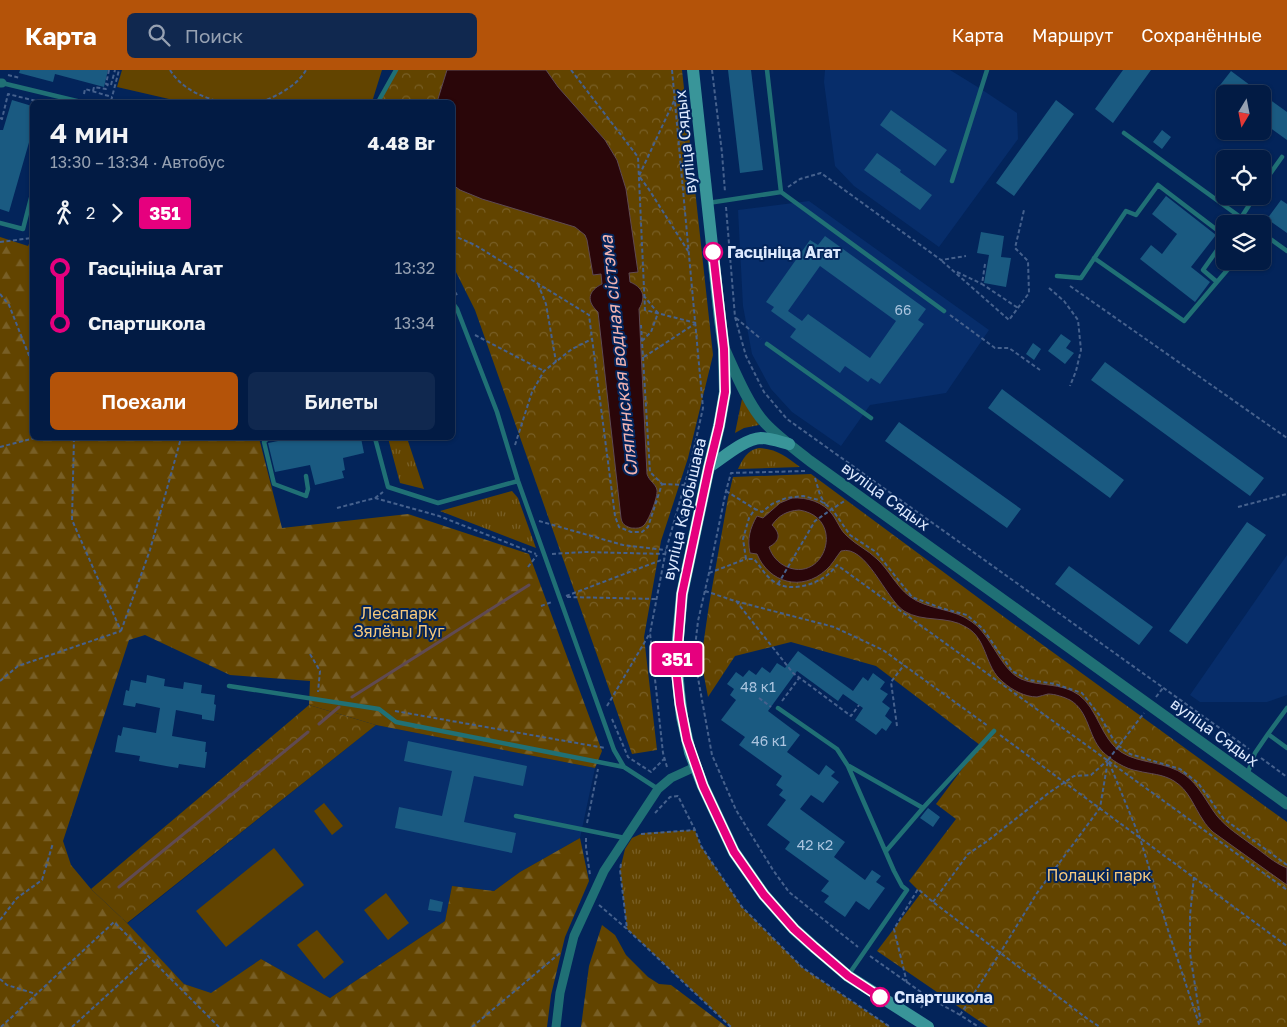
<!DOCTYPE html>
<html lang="ru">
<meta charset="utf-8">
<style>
:root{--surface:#021b44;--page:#10284f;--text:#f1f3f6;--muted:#96a1b2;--line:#23395d;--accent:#b45309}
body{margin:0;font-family:"Golos Text",sans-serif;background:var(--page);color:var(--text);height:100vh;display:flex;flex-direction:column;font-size:19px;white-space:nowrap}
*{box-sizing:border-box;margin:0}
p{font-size:16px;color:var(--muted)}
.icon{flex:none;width:28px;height:28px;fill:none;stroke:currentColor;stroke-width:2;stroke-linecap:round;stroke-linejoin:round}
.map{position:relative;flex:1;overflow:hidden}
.panel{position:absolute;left:30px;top:30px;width:425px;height:340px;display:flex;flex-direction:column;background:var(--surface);border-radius:8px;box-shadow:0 1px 4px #0004,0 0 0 1px var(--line)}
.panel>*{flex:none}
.badge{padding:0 10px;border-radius:4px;font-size:18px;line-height:32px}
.needle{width:32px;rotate:190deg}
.fabs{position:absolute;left:1216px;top:15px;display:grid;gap:10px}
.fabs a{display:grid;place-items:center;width:55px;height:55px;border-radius:8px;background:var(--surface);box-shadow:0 1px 4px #0004,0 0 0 1px var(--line);font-size:25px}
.map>.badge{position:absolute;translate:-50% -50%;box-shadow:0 0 0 2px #fff}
.legs{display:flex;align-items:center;gap:8px;height:55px;padding:0 20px;font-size:16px}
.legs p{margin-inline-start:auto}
.summary{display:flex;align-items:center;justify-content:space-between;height:85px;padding:0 20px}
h1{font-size:28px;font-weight:600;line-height:38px}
.cta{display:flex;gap:10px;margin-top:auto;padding:10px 20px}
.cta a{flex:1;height:58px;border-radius:8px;background:var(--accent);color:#fff;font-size:20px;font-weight:600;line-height:58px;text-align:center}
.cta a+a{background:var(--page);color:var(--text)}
ul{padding:0 20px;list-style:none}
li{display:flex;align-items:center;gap:18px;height:55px;font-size:19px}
li i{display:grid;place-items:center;width:8px;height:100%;margin:0 6px;background:currentColor}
li i::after{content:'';width:12px;height:12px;margin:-6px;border:4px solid;border-radius:50%;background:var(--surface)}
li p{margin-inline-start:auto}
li:first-child i{background:linear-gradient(#0000 50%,currentColor 0)}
li:last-child i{background:linear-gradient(currentColor 50%,#0000 0)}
header{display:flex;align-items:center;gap:30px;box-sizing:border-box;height:70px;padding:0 25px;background:var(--accent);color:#fff}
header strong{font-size:24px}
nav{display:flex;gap:28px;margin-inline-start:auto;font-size:18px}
.search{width:350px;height:45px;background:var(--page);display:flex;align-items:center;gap:12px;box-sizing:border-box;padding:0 18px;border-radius:8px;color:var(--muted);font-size:19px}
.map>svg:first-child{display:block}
.built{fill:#072d6a}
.grass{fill:url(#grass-tufts)}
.forest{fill:url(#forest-firs)}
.park{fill:url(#park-crowns)}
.garden{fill:#624400}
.water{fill:#2a0609;stroke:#604a52;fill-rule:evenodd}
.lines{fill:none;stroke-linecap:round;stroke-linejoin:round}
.stream{stroke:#604a52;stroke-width:3}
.building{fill:#1a5a81;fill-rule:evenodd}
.path{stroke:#46618d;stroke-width:2;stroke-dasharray:4 2.5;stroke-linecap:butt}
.service{stroke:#207075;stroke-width:4.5}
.minor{stroke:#207075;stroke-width:9}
.tertiary{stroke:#207075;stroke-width:11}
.secondary{stroke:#399599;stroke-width:12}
.line-1-casing{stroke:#fff;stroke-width:11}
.line-1{stroke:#e6007e;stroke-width:8}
.stop-1-dot{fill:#fff;stroke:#e6007e;stroke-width:2.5}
.labels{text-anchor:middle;stroke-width:4;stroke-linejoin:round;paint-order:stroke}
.number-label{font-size:14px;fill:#acc5df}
.street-label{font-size:16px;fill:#dde9fe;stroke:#03245a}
.stop-label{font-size:16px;font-weight:bold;fill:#dde9fe;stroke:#03245a;text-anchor:start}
.park-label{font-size:16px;fill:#f6c97d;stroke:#03245a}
.water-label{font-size:18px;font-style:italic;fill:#f0b3b1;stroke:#03245a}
</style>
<header>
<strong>Карта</strong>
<div class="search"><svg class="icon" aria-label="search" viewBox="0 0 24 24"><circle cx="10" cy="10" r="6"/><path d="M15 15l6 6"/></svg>Поиск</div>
<nav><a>Карта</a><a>Маршрут</a><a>Сохранённые</a></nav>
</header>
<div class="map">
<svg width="1287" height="957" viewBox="0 0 1287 957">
<defs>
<pattern id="grass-tufts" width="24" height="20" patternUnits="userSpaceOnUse" patternTransform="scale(1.25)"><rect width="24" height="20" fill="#624400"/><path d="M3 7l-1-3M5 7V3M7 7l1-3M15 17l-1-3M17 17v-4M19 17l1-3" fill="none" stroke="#785f26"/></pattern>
<pattern id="forest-firs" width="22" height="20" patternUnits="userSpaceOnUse" patternTransform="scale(1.25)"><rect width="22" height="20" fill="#624400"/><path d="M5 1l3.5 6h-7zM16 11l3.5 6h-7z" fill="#785f26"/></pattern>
<pattern id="park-crowns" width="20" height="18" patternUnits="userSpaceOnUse" patternTransform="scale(1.25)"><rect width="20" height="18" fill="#624400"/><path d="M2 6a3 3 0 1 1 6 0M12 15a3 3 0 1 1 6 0" fill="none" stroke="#785f26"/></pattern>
</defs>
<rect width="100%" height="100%" fill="#03245a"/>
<!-- built -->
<path class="built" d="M 825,0 L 950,0 L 981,19 L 1017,43 L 1018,69 L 939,177 L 854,116 L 835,96 L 824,12 Z
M 809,131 L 989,260 L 946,323 L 870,335 L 841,376 L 792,342 L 771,319 L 752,284 L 743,236 L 738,140 Z
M 1287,485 L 1287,625 L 1267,632 L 1200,632 L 1190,625 Z
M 376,655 L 595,698 L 580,768 L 520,802 L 494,821 L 452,816 L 445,851 L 330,928 L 261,889 L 211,924 L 184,914 L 127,854 Z"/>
<!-- grass -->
<path class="grass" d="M 742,329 L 759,355 L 744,358 L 735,363 Z
M 388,368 L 407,368 L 424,419 L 400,413 Z
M 759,378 C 778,379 786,387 800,397 L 738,399 C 743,389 747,380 759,378 Z
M 512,421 L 518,428 L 536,478 L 440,441 Z
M 695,760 L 701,776 L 742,837 L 803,898 L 890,957 L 731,957 L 627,859 L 620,800 L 625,779 L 632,768 L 643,763 Z"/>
<!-- forest -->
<path class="forest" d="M 0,167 L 28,176 L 32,167 L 32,368 L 259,368 L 282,458 L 408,444 L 529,484 L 602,681 L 595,698 L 376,655 L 309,635 L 310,611 L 230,605 L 145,565 L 129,570 L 63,771 L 71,795 L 91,819 L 127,853 L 184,914 L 211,923 L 261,889 L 330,928 L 445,851 L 452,816 L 494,821 L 520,802 L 580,768 L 589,811 L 565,867 L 551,925 L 547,957 L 0,957 Z
M 602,855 L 615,865 L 626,885 L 648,907 L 659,914 L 671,915 L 727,957 L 581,957 L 589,896 Z"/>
<!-- park -->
<path class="park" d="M 396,0 L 447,0 L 437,32 L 378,32 Z
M 546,0 L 682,0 L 713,285 L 688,388 L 661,471 L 644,567 L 657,680 L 632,684 L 475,240 L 453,196 L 453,115 L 460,120 L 482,129 L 568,154 C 574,157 581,159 585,165 C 591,175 591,194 593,205 L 601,204 L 602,214 L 598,216 L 590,231 L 592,235 L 598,242 L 621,448 C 623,456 629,458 638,458 L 655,415 L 650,410 L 647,404 L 639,238 L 641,235 L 642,223 L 637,216 L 630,212 L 629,202 L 638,202 L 623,109 L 617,90 L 605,70 L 558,17 Z
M 811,404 L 1011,552 L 1287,752 L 1287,957 L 988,957 L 877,881 L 921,823 L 909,811 L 956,749 L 936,734 L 980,675 L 876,596 L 791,572 L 735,586 L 708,627 L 701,590 L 709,535 L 728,428 L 733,407 Z
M 309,635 L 376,655 L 127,853 L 91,819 Z"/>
<!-- garden -->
<path class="garden" d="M 122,0 L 382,0 L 372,32 L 168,32 L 169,29 L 117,17 Z
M 324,733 L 343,756 L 332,765 L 314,741 Z
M 274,778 L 304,815 L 226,877 L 196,841 Z
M 386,823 L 409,853 L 388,870 L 364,840 Z
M 317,860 L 344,892 L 324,909 L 297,875 Z"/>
<!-- water -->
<path class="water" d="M 447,0 L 546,0 L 558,17 L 605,70 L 617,90 L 626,119 L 638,202 L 629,203 L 630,212 C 642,217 647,226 639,239 L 647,404 C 649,411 656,414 657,420 C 658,427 648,453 643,456 C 639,459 635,458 631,458 C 625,456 622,454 621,448 L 598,242 C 586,231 588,221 602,214 L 601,204 L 593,205 L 587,170 L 585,165 L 575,157 L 482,129 L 460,120 L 453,115 L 452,32 L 437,32 Z
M 792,428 C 807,427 823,432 832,444 C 838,452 840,460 847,466 C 856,475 868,480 877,489 C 889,500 896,516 909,526 C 927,540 954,538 972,552 C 992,566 1000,599 1021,609 C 1039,617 1061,612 1079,625 C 1098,639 1101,669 1121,682 C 1139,694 1166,691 1185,705 C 1199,715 1207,733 1217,746 C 1227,758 1240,766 1252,775 C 1264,783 1274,793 1287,798 L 1287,815 L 1213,762 C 1209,758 1206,755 1203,750 C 1194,737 1189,720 1174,711 C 1163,704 1150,704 1138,701 C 1125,699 1111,690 1102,681 C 1088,666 1089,641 1070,630 C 1064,627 1055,624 1048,624 C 1044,625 1041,626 1037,627 C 1025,627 1012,620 1003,612 C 984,597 988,569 966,557 C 947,545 923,553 904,541 C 885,528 866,474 841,481 C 836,487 832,495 826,500 C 802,522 769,513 757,484 L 750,483 C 747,469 750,458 757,446 L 763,448 L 780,433 ZM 799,440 C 846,447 826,513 787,497 C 778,493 772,486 769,477 C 780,471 781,464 772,455 C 779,445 787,441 799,440 Z"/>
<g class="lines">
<!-- stream -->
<path class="stream" d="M 352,627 L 529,515
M 319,654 L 339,637
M 119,817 L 308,662"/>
</g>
<!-- building -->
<path class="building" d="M 20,0 L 108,0 L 104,17 L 55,4 L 53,12 L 19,3 Z
M 728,0 L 751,0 L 763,100 L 740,103 Z
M 1123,0 L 1151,0 L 1113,53 L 1095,39 Z
M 1231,1 L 1262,24 L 1224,24 L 1217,19 Z
M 1262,24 L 1287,42 L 1287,70 L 1262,52 Z
M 12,30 L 32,36 L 32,62 L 9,142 L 0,139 L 0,60 L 3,60 Z
M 1056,30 L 1074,44 L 1014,126 L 996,113 Z
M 891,40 L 947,80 L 935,96 L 880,55 Z
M 1162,60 L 1171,67 L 1162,79 L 1153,72 Z
M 877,83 L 901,100 L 900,102 L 932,125 L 920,140 L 864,100 Z
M 1166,126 L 1216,165 L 1191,197 L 1210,212 L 1195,232 L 1140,189 L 1151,175 L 1162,184 L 1177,164 L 1152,144 Z
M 1281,130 L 1287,134 L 1287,163 L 1267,149 Z
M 981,162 L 1004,166 L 1001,187 L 1011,188 L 1006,217 L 984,213 L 989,185 L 977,183 Z
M 825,166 L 926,239 L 918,250 L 924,254 L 880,314 L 871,308 L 868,312 L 845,296 L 840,303 L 790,267 L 796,259 L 771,241 L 774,237 L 766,232 L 810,170 L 818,175 ZM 820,196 L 896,251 L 870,288 L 808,244 L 802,251 L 788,241 Z
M 1061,264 L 1071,271 L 1066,278 L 1074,283 L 1065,294 L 1048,281 Z
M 1033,273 L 1041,279 L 1034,290 L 1026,284 Z
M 1105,292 L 1264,408 L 1250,426 L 1091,310 Z
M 1002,319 L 1124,410 L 1110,428 L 988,338 Z
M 899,352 L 1021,439 L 1007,458 L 885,371 Z
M 293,368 L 361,368 L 364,383 L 343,388 L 345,400 L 342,401 L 344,408 L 315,415 L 310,395 L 275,402 L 268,373 Z
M 1247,452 L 1266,465 L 1187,574 L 1169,561 Z
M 1069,496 L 1153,557 L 1139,575 L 1055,514 Z
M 798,581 L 853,621 L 863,607 L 868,611 L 873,603 L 885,612 L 880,619 L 888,624 L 882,632 L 890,638 L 885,646 L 892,652 L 886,661 L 882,658 L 876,665 L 855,650 L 863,638 L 843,624 L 838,631 L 797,601 L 768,641 L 800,665 L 787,682 L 819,705 L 826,695 L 835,702 L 831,706 L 839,712 L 823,733 L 811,725 L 800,739 L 845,772 L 834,787 L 865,810 L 872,800 L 881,806 L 876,812 L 885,818 L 869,840 L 856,831 L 845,847 L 824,832 L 829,826 L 821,821 L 829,811 L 785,779 L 790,772 L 767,755 L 786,730 L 779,725 L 783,720 L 776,715 L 782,706 L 739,675 L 745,667 L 721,650 L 736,630 L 730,625 L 734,619 L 727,614 L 736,602 L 743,607 L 749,600 L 756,605 L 762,597 L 770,603 L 777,593 L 785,598 Z
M 147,605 L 165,609 L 164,616 L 183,619 L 184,612 L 202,615 L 201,623 L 215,625 L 214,634 L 216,635 L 214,651 L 202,649 L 202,645 L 176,640 L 172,666 L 206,672 L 205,682 L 207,682 L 205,698 L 179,694 L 178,698 L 166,696 L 139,691 L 140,686 L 115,682 L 118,665 L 121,666 L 123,657 L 156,663 L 160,638 L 136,633 L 135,637 L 123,635 L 126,620 L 129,621 L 131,610 L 146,613 Z
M 408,671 L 527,696 L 523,716 L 474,706 L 464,752 L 516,763 L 512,783 L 395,758 L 399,737 L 442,746 L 452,701 L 404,691 Z
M 928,738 L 940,747 L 933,757 L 920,748 Z
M 430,829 L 443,832 L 441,842 L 428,840 Z"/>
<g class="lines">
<!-- path -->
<path class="path" d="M 109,0 L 106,14 L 111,15 L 115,0
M 170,0 C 181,18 201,27 221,32
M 571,0 L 638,87 L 645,240 L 696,253
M 712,0 L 722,83 L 725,122
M 8,5 L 20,8
M 93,21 L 94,17 L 106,19 L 108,14
M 84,24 L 85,19 L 112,27
M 674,31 L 639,106 L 648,118 L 688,181
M 117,32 L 111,31 L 119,0
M 261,32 C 277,26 297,16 306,0
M 0,48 L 2,49 L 8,24 L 40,32
M 788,117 L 800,109 L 821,103 L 941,190 L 966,186
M 726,137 L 735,247 L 746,286 L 764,322 L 787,349 L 1249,679
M 452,165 L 475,175 L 589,245 L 615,446 L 619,457 L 631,462 L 642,462 L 648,457 L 662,414 L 650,402 L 641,255
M 0,172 L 32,168
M 942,191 L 1009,250 L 1029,223 L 1028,191 L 1015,178 L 1024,140
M 985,194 L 982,214 L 1018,238
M 957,202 L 982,214
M 538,214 L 546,234 L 556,292
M 1070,216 L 1287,368
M 452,217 L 457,225
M 1049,218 L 1064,231 L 1078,250 L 1081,280 L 1076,301 L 1070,316
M 0,224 L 9,235 L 32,293
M 950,245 L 995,278 L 1009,278 L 1040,300
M 736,248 L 761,269
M 475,265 L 544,301
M 642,271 L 651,262 L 658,243 L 644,226
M 644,287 L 696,253
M 74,368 L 72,450 L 121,561
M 515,375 L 532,322 L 544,301 L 572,279 L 592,269
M 0,377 L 35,368
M 805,401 L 731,403 L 726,421 L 709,503 L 698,551 L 694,586 L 712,685 L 736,740 L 773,800 L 789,822 L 858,877
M 815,408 L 820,425 L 825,434
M 662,414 L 684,415
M 726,421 L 755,439
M 375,428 L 383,422
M 1238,437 L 1287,424
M 337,438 L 375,428 L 439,446 L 536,484
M 675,446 L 688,448
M 539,451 L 623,475 L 666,480
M 552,484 L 585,482 L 665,484
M 528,497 L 537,485
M 709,503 L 746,489
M 778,514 L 815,451 L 832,439 L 846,430
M 705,521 L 735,531 L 834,557 L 883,580 L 988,656
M 566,526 L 664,489
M 567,527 L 657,529
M 736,531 L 793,603 L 851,646 L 859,635
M 541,536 L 552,532
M 121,561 L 150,480 L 181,368
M 310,584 L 320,601 L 318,622
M 0,611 L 18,596 L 121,561
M 1156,627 L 1163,618
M 759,628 L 771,637
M 782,631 L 799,608
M 607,636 L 650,563
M 395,641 L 605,678
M 612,649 L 628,687 L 651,702 L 665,688
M 897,656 L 891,612 L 904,595
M 1000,665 L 1287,876
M 1261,688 L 1287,707
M 667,697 L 663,683 L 650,563 L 666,480 L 691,392 L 703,338 L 672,0
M 655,743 L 670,727 L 678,726 L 695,760 L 701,776 L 742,837 L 803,898 L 890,957
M 587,753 L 598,699
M 641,764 L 695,760
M 586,768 L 586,777 L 590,805
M 621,794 L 620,800 L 627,859
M 1287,795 L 1224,749 L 1198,713 L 1180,699 L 1130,684 L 1119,676 L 1113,669 L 1100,646 L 1082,623 L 1055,614 L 1029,610 L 1012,601 L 983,559 L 967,545 L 941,538 L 912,527 L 876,482 L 850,465 L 832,439 L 819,430 L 803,426 L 786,428 L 772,434 L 762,442 L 755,439 L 749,448 L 743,469 L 746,489 L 754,489 C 761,497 767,509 778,514 C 792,521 814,515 826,506 C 830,503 834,499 837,495 L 1287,820
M 1194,807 L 1190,845 L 1190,883 L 1201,954
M 933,832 L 968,784 L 986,772 L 1050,722 L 1074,706 L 1091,705 L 1108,690 L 1140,768 L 1168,860 L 1200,957
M 599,835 L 627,859 L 731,957
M 0,850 L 17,828 L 42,810 L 53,773
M 870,886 L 928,927 L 960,945 L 979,957
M 0,909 L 7,915 L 36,924
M 907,913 L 894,859 L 918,819 L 933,832 L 1089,950 L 1100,957
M 921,938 L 928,927
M 960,945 L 1000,883 L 1037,823 L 1100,738 L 1108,690 L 1144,643
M 1,957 L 114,852 L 219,957
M 72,957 L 149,887
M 472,957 L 560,883"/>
<!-- service -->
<path class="service" d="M 767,0 L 781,122
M 2,13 L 81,32
M 378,32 L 396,0
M 1124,63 L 1250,154
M 952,111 L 987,0
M 1262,115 L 1282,87
M 708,133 L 781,122 L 944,241
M 0,153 L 23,159 L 32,124
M 1237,154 L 1255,126
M 1262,163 L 1287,181
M 1094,188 L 1184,251 L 1217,212 L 1203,200 L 1225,169
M 1057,206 L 1081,208 L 1126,141 L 1136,145 L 1158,115 L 1225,166
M 1217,212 L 1235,191
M 452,232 L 457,239 L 497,342 L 518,411 L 614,680 L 624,697 L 658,719
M 767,274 L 871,348
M 268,368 L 264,372 L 274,414 L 306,426 L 308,419 L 306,406
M 375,368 L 388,417 L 438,433 L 518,411
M 229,616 L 379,639 L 396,652 L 624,697
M 778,638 L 837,679 L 848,696 L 894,801 L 902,816 L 907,820 L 849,904
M 1268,664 L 1287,678
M 849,696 L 923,738 L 886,781
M 1247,705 L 1255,683 L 1268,664 L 1287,638
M 923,738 L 994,661
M 516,746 L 625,768"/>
<!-- minor -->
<path class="minor" d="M 0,13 L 2,13
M 556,957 L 560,923 L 574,866 L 604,801 L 658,719 L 671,708 L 695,697"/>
<!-- tertiary -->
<path class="tertiary" d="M 725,280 C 735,302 749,336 765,353 C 778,367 795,379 810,391 L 1287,734"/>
<!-- secondary -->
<path class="secondary" d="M 693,0 L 720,249 L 724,279 L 725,322 L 719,356 L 709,397 L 682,524 L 678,568 L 677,599 L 679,622 L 682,647 L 690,682 L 703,716 L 734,782 L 764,825 L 794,859 L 814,877 L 848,906 L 928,957
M 709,397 C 723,388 744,369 761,368 C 770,368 781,372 789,374"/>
</g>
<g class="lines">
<defs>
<path id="line-1" d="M 713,182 L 724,279 L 725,322 L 719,356 L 709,397 L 682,524 L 676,598 L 680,634 L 687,670 L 703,716 L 734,782 L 764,825 L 794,859 L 814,877 L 848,906 L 880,927"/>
</defs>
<!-- line-1 casing -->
<use href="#line-1" class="line-1-casing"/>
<!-- line-1 -->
<use href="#line-1" class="line-1"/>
</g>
<!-- markers -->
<g class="stop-1-dot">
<circle cx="713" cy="182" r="9"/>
<circle cx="880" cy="927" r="9"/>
</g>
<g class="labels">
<!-- number labels -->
<g class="number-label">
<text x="903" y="245">66</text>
<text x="758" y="622">48 к1</text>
<text x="769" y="676">46 к1</text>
<text x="815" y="780">42 к2</text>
</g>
<!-- street labels -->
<g class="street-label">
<text transform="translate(685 72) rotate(-96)" y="6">вуліца Сядых</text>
<text transform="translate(886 426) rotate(36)" y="6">вуліца Сядых</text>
<text transform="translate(684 439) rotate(-77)" y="6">вуліца Карбышава</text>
<text transform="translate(1215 662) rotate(36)" y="6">вуліца Сядых</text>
</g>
<!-- stop labels -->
<g class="stop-label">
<text x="727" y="188">Гасцініца Агат</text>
<text x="894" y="933">Спартшкола</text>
</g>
<!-- park labels -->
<g class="park-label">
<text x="399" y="549">Лесапарк<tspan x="399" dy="18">Зялёны Луг</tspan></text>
<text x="1099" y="811">Полацкі парк</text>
</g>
<!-- water labels -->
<g class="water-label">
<text transform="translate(619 286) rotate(-96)" y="6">Сляпянская водная сістэма</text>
</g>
</g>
</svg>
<div class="fabs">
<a><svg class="needle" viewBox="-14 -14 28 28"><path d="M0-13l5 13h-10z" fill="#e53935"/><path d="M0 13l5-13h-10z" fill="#96a1b2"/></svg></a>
<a><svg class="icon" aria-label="locate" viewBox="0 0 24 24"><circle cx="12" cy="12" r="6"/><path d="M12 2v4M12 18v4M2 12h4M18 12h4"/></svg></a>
<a><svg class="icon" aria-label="layers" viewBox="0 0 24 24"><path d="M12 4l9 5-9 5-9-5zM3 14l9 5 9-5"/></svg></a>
</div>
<b class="badge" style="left:677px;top:589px;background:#e6007e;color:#fff">351</b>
<section class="panel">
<div class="summary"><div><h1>4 мин</h1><p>13:30 – 13:34 · Автобус</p></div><b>4.48 Br</b></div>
<div class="legs"><svg class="icon" aria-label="walk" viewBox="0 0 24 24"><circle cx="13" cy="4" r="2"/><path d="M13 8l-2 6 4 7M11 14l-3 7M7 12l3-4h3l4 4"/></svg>2<svg class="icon" aria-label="forward" viewBox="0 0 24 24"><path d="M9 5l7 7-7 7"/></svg><b class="badge" style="background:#e6007e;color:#fff">351</b></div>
<ul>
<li><i style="color:#e6007e"></i><b>Гасцініца Агат</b><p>13:32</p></li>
<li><i style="color:#e6007e"></i><b>Спартшкола</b><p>13:34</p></li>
</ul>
<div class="cta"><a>Поехали</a><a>Билеты</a></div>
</section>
</div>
